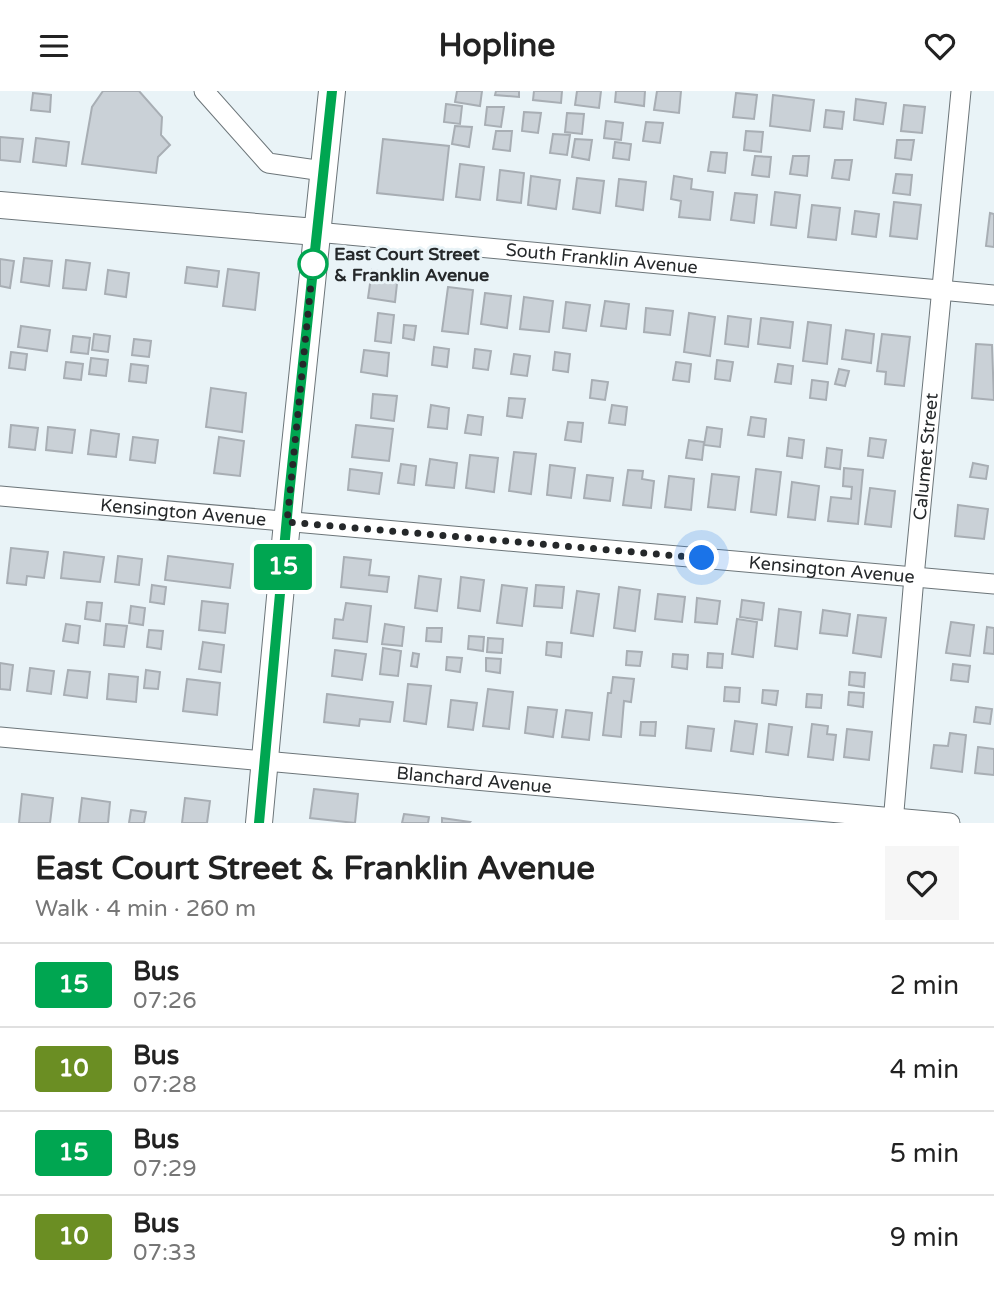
<!DOCTYPE html>
<meta charset="utf-8">
<style>
:root{--surface:#fff;--page:#f6f6f6;--text:#222;--muted:#767676;--line:#e0e0e0}
body{margin:0;font-family:"Varela Round",sans-serif;background:var(--page);color:var(--text);height:100vh;display:flex;flex-direction:column;font-size:26px;white-space:nowrap}
*{box-sizing:border-box;margin:0}
p{font-size:23px;color:var(--muted)}
.icon{flex:none;width:38px;height:38px;fill:none;stroke:currentColor;stroke-width:2;stroke-linecap:round;stroke-linejoin:round}
.map{position:relative;height:732px;overflow:hidden}
.drawer{display:flex;flex-direction:column;background:var(--surface);flex:1}
.drawer>*{flex:none}
.badge{padding:0 14px;border-radius:5px;font-size:24px;line-height:46px}
.you{position:absolute;width:35px;height:35px;margin:-18px;border:5px solid #fff;border-radius:50%;background:#1a73e8;box-shadow:0 0 0 10px #1a73e833}
.map>.badge{position:absolute;translate:-50% -50%;box-shadow:0 0 0 4px #fff}
.round{display:grid;place-items:center;flex:none;width:74px;height:74px;border-radius:0px;background:var(--page)}
.headline{display:flex;align-items:center;justify-content:space-between;height:119px;padding:0 35px}
h1{font-size:33px;font-weight:700;line-height:52px}
ul{padding:0;list-style:none}
li{display:flex;align-items:center;gap:21px;height:84px;padding:0 35px;border-top:2px solid var(--line)}
li div{flex:1}
li b{display:block;font-size:26px}
li em{font-style:normal}
li .badge{min-width:77px;font-weight:700;text-align:center}
header{display:flex;justify-content:space-between;align-items:center;height:91px;padding:0 35px;background:var(--surface);font-size:32px;font-weight:700}
.map>svg:first-child{display:block}
.building{fill:#cad1d7;stroke:#a8aeb4;stroke-width:2}
.lines{fill:none;stroke-linecap:round;stroke-linejoin:round}
.street-casing{stroke:#6c7579;stroke-width:21}
.secondary-casing{stroke:#6c7579;stroke-width:28}
.street{stroke:#fff;stroke-width:19}
.secondary{stroke:#fff;stroke-width:26}
.line-casing{stroke:#fff;stroke-width:16}
.line{stroke:#00a651;stroke-width:10}
.walk{stroke:#25282a;stroke-width:7;stroke-dasharray:0 12.6}
.stop-dot{fill:#fff;stroke:#00a651;stroke-width:3.5}
.labels{text-anchor:middle;stroke-width:6;stroke-linejoin:round;paint-order:stroke}
.stop-label{font-size:18px;font-weight:bold;fill:#25282a;stroke:#e9f3f7;text-anchor:start}
.street-label{font-size:18px;fill:#25282a;stroke:#e9f3f7}
</style>
<header><svg class="icon" aria-label="menu" viewBox="0 0 24 24"><path d="M4 6h16M4 12h16M4 18h16"/></svg>Hopline<svg class="icon" aria-label="heart" viewBox="0 0 24 24"><path d="M12 20l-8-8c-3-5 5-10 8-4 3-6 11-1 8 4z"/></svg></header>
<div class="map">
<svg width="994" height="732" viewBox="0 0 994 732">
<rect width="100%" height="100%" fill="#e9f3f7"/>
<!-- building -->
<path class="building" d="M 103,0 L 139,0 L 162,26 L 161,44 L 170,54 L 158,66 L 156,82 L 82,73 L 92,16 Z
M 457,0 L 482,0 L 480,15 L 455,11 Z
M 496,0 L 519,0 L 519,6 L 495,4 Z
M 534,0 L 562,0 L 561,12 L 533,9 Z
M 577,0 L 601,0 L 599,17 L 575,14 Z
M 616,0 L 645,0 L 644,15 L 615,11 Z
M 657,0 L 681,0 L 679,22 L 654,19 Z
M 33,2 L 51,4 L 50,21 L 31,19 Z
M 736,2 L 757,4 L 754,28 L 733,26 Z
M 773,4 L 814,9 L 810,40 L 770,35 Z
M 856,8 L 886,12 L 883,33 L 854,29 Z
M 446,13 L 462,15 L 460,33 L 444,31 Z
M 904,14 L 925,16 L 922,42 L 901,40 Z
M 487,16 L 504,16 L 501,36 L 485,34 Z
M 826,19 L 844,21 L 842,38 L 824,36 Z
M 524,21 L 541,22 L 538,42 L 522,40 Z
M 567,22 L 584,23 L 582,43 L 565,41 Z
M 606,30 L 623,32 L 621,49 L 604,47 Z
M 646,31 L 663,32 L 660,52 L 643,50 Z
M 455,35 L 472,36 L 469,56 L 452,53 Z
M 496,40 L 512,40 L 510,60 L 493,58 Z
M 746,40 L 763,41 L 761,61 L 744,59 Z
M 553,43 L 570,44 L 567,64 L 550,62 Z
M 0,46 L 23,48 L 20,71 L 0,69 Z
M 36,47 L 69,51 L 66,75 L 33,71 Z
M 383,48 L 449,55 L 443,109 L 377,102 Z
M 575,48 L 592,49 L 589,69 L 572,66 Z
M 897,49 L 914,49 L 911,69 L 895,67 Z
M 615,51 L 631,53 L 629,69 L 613,67 Z
M 711,61 L 727,62 L 725,82 L 708,80 Z
M 755,65 L 771,66 L 769,86 L 752,84 Z
M 793,65 L 809,65 L 807,85 L 790,83 Z
M 835,69 L 852,69 L 849,89 L 832,87 Z
M 460,73 L 484,76 L 480,109 L 456,106 Z
M 500,79 L 524,82 L 521,112 L 497,109 Z
M 896,83 L 912,84 L 910,104 L 893,102 Z
M 531,85 L 560,89 L 556,118 L 528,114 Z
M 674,85 L 692,88 L 691,98 L 713,101 L 710,129 L 679,126 L 681,110 L 671,108 Z
M 577,87 L 604,90 L 600,122 L 573,118 Z
M 619,88 L 646,91 L 643,119 L 616,115 Z
M 775,101 L 800,104 L 796,137 L 771,134 Z
M 735,102 L 757,104 L 754,132 L 731,129 Z
M 894,111 L 921,114 L 917,148 L 890,145 Z
M 812,114 L 840,117 L 836,149 L 808,146 Z
M 855,120 L 879,123 L 876,146 L 852,143 Z
M 990,122 L 994,123 L 994,156 L 986,155 Z
M 24,167 L 52,170 L 49,195 L 21,191 Z
M 0,168 L 14,170 L 10,197 L 0,195 Z
M 66,169 L 90,172 L 86,199 L 63,197 Z
M 187,176 L 219,180 L 217,196 L 185,192 Z
M 228,178 L 259,182 L 255,219 L 223,215 Z
M 108,179 L 129,182 L 126,206 L 105,203 Z
M 372,179 L 398,183 L 395,211 L 368,207 Z
M 448,196 L 473,199 L 468,243 L 442,240 Z
M 485,202 L 511,205 L 507,237 L 481,233 Z
M 524,206 L 553,210 L 549,241 L 520,238 Z
M 605,210 L 629,213 L 626,238 L 601,235 Z
M 566,211 L 590,214 L 586,240 L 563,237 Z
M 646,217 L 673,220 L 670,244 L 644,241 Z
M 378,222 L 394,224 L 391,252 L 375,250 Z
M 689,222 L 715,226 L 710,265 L 684,261 Z
M 728,225 L 751,228 L 748,256 L 725,253 Z
M 761,227 L 793,231 L 790,257 L 758,253 Z
M 808,231 L 831,234 L 827,273 L 803,270 Z
M 404,234 L 416,235 L 414,249 L 403,247 Z
M 21,235 L 50,239 L 47,260 L 18,256 Z
M 846,239 L 874,243 L 871,272 L 842,268 Z
M 94,243 L 110,245 L 108,261 L 92,259 Z
M 882,243 L 910,246 L 904,295 L 885,293 L 886,281 L 877,280 Z
M 73,245 L 90,247 L 88,263 L 71,261 Z
M 134,248 L 151,250 L 149,266 L 132,264 Z
M 976,253 L 992,254 L 994,309 L 972,307 Z
M 434,256 L 449,258 L 447,276 L 432,274 Z
M 475,258 L 491,260 L 488,279 L 473,277 Z
M 364,259 L 389,262 L 387,285 L 361,281 Z
M 11,261 L 27,263 L 25,279 L 9,277 Z
M 555,261 L 570,263 L 568,281 L 553,279 Z
M 514,263 L 530,265 L 527,285 L 511,283 Z
M 91,267 L 108,269 L 106,285 L 89,283 Z
M 717,269 L 733,271 L 730,290 L 715,288 Z
M 66,271 L 83,273 L 81,289 L 64,287 Z
M 676,271 L 691,273 L 689,291 L 673,289 Z
M 131,273 L 148,275 L 146,292 L 129,290 Z
M 778,273 L 793,275 L 791,293 L 775,291 Z
M 839,278 L 849,280 L 845,295 L 835,293 Z
M 592,289 L 608,291 L 605,309 L 590,307 Z
M 812,289 L 828,291 L 826,309 L 810,307 Z
M 211,297 L 246,302 L 242,341 L 206,336 Z
M 373,303 L 397,305 L 394,330 L 371,327 Z
M 509,307 L 525,308 L 522,327 L 507,325 Z
M 431,314 L 449,317 L 447,338 L 428,336 Z
M 612,314 L 627,316 L 625,334 L 609,332 Z
M 468,324 L 483,326 L 481,344 L 465,342 Z
M 751,326 L 766,328 L 764,346 L 748,344 Z
M 568,331 L 583,332 L 581,351 L 565,349 Z
M 11,334 L 38,337 L 35,359 L 9,356 Z
M 356,334 L 393,338 L 389,370 L 352,366 Z
M 48,336 L 75,339 L 72,362 L 46,359 Z
M 707,336 L 722,338 L 720,356 L 704,354 Z
M 91,339 L 119,343 L 116,366 L 88,363 Z
M 133,346 L 158,349 L 155,372 L 130,369 Z
M 219,346 L 244,350 L 240,385 L 214,382 Z
M 789,347 L 804,349 L 802,367 L 787,365 Z
M 870,347 L 886,349 L 883,367 L 868,365 Z
M 689,349 L 704,351 L 702,369 L 686,367 Z
M 827,357 L 842,359 L 840,378 L 825,376 Z
M 514,361 L 536,363 L 531,403 L 509,400 Z
M 470,364 L 498,367 L 494,401 L 466,397 Z
M 430,368 L 457,372 L 454,397 L 426,394 Z
M 973,372 L 988,375 L 986,388 L 970,386 Z
M 401,373 L 416,375 L 414,394 L 398,392 Z
M 550,374 L 575,377 L 571,407 L 547,404 Z
M 844,377 L 863,379 L 858,433 L 828,430 L 831,406 L 851,408 L 852,396 L 843,395 Z
M 350,378 L 382,382 L 379,403 L 348,399 Z
M 756,378 L 781,381 L 776,424 L 751,421 Z
M 628,379 L 643,380 L 642,388 L 654,390 L 651,417 L 623,414 Z
M 712,383 L 739,386 L 735,419 L 708,416 Z
M 587,384 L 613,387 L 610,410 L 584,407 Z
M 669,385 L 694,388 L 691,419 L 665,416 Z
M 792,391 L 819,395 L 815,429 L 788,426 Z
M 870,397 L 895,400 L 891,436 L 865,433 Z
M 958,414 L 988,418 L 984,448 L 955,445 Z
M 11,457 L 48,461 L 44,487 L 27,485 L 26,494 L 7,492 Z
M 64,461 L 104,466 L 100,491 L 61,487 Z
M 118,465 L 142,468 L 139,494 L 115,491 Z
M 168,465 L 233,473 L 230,497 L 165,489 Z
M 344,466 L 371,469 L 369,484 L 389,486 L 387,501 L 341,496 Z
M 419,485 L 441,488 L 437,520 L 415,517 Z
M 461,486 L 484,489 L 480,520 L 458,517 Z
M 152,494 L 166,496 L 164,513 L 150,511 Z
M 502,494 L 527,497 L 522,535 L 497,532 Z
M 536,494 L 564,496 L 562,517 L 534,515 Z
M 619,496 L 640,499 L 635,540 L 614,537 Z
M 577,500 L 599,503 L 593,545 L 571,542 Z
M 658,503 L 685,506 L 682,531 L 655,528 Z
M 697,507 L 720,510 L 717,533 L 695,531 Z
M 742,509 L 764,512 L 762,529 L 740,526 Z
M 202,510 L 228,513 L 225,542 L 199,539 Z
M 87,511 L 102,512 L 100,530 L 85,528 Z
M 346,512 L 371,515 L 367,551 L 333,547 L 335,528 L 343,529 Z
M 131,515 L 145,517 L 143,534 L 129,532 Z
M 779,518 L 801,521 L 797,558 L 775,555 Z
M 823,519 L 850,523 L 847,545 L 820,542 Z
M 858,524 L 886,527 L 881,566 L 853,562 Z
M 737,528 L 757,531 L 753,566 L 732,563 Z
M 951,531 L 974,534 L 970,565 L 946,562 Z
M 66,533 L 80,535 L 78,552 L 63,550 Z
M 106,533 L 127,535 L 124,556 L 104,554 Z
M 385,533 L 404,536 L 402,555 L 382,553 Z
M 987,536 L 994,537 L 994,563 L 984,562 Z
M 427,537 L 442,537 L 441,551 L 426,550 Z
M 149,539 L 163,540 L 161,558 L 147,556 Z
M 469,545 L 484,546 L 483,560 L 468,558 Z
M 488,547 L 503,548 L 502,562 L 487,561 Z
M 203,551 L 224,554 L 221,581 L 199,578 Z
M 547,551 L 562,552 L 561,566 L 546,564 Z
M 383,557 L 401,560 L 398,585 L 380,583 Z
M 335,559 L 366,563 L 362,589 L 332,585 Z
M 627,560 L 642,561 L 640,575 L 626,574 Z
M 413,562 L 419,563 L 417,576 L 411,575 Z
M 708,562 L 723,563 L 722,577 L 707,576 Z
M 673,563 L 688,564 L 687,578 L 672,576 Z
M 447,566 L 462,567 L 460,581 L 446,579 Z
M 486,567 L 501,568 L 500,582 L 486,580 Z
M 0,572 L 13,574 L 10,599 L 0,598 Z
M 953,573 L 970,575 L 968,591 L 951,589 Z
M 30,577 L 54,580 L 51,603 L 27,600 Z
M 68,579 L 90,581 L 87,607 L 64,604 Z
M 146,579 L 160,581 L 158,598 L 144,597 Z
M 850,581 L 865,582 L 864,596 L 849,594 Z
M 109,583 L 138,586 L 136,611 L 107,608 Z
M 613,586 L 634,588 L 631,611 L 624,610 L 621,646 L 603,644 L 608,602 L 611,602 Z
M 187,588 L 220,592 L 217,624 L 183,620 Z
M 408,593 L 431,595 L 426,633 L 404,630 Z
M 725,596 L 740,597 L 739,611 L 724,610 Z
M 488,598 L 513,601 L 509,638 L 483,635 Z
M 763,599 L 778,600 L 776,614 L 762,612 Z
M 849,601 L 864,602 L 863,616 L 848,614 Z
M 327,603 L 393,611 L 390,631 L 360,628 L 359,635 L 324,631 Z
M 807,603 L 822,604 L 821,617 L 806,616 Z
M 451,609 L 477,612 L 473,639 L 448,636 Z
M 528,616 L 557,619 L 553,646 L 525,642 Z
M 976,616 L 992,618 L 990,633 L 974,631 Z
M 566,619 L 592,622 L 589,649 L 562,646 Z
M 735,630 L 757,633 L 753,663 L 731,660 Z
M 641,631 L 656,631 L 655,645 L 640,644 Z
M 769,633 L 792,636 L 788,664 L 766,661 Z
M 812,633 L 828,635 L 827,643 L 836,644 L 833,669 L 808,666 Z
M 688,635 L 714,638 L 711,660 L 686,657 Z
M 847,638 L 872,641 L 869,669 L 844,666 Z
M 950,642 L 966,644 L 962,681 L 931,677 L 934,654 L 948,655 Z
M 978,656 L 994,658 L 994,684 L 975,682 Z
M 314,698 L 358,703 L 355,732 L 310,727 Z
M 22,703 L 53,707 L 50,732 L 19,732 Z
M 82,707 L 110,711 L 108,732 L 79,732 Z
M 185,707 L 210,710 L 207,732 L 182,732 Z
M 131,719 L 146,721 L 144,732 L 129,732 Z
M 404,723 L 429,726 L 428,732 L 402,732 Z
M 442,727 L 470,731 L 469,732 L 442,732 Z"/>
<g class="lines">
<defs>
<g id="street">
<path d="M 204,0 L 268,72 L 323,80"/>
<path id="s1" d="M 316,141 L 994,204"/>
<path id="s2" d="M 0,405 L 994,493"/>
<path id="s3" d="M 0,646 L 950,732"/>
<path id="s4" d="M 893,732 L 914,486 L 961,0"/>
</g>
<path id="secondary" d="M 0,114 L 316,141
M 259,732 L 287,431 L 332,0"/>
</defs>
<!-- street casing -->
<use href="#street" class="street-casing"/>
<!-- secondary casing -->
<use href="#secondary" class="secondary-casing"/>
<!-- street -->
<use href="#street" class="street"/>
<!-- secondary -->
<use href="#secondary" class="secondary"/>
</g>
<g class="lines">
<defs>
<path id="line" d="M 259,732 L 289,404 L 332,0"/>
</defs>
<!-- line casing -->
<use href="#line" class="line-casing"/>
<!-- line -->
<use href="#line" class="line"/>
<!-- walk -->
<path class="walk" d="M 313,173 L 287,431 L 702,467"/>
</g>
<!-- markers -->
<circle class="stop-dot" cx="313" cy="173" r="14"/>
<g class="labels">
<!-- stop labels -->
<g class="stop-label">
<text x="334" y="169">East Court Street<tspan x="334" dy="21">&amp; Franklin Avenue</tspan></text>
</g>
<!-- street labels -->
<g class="street-label">
<text dy="6" stroke="none"><textPath href="#s1" startOffset="287">South Franklin Avenue</textPath></text>
<text dy="6" stroke="none"><textPath href="#s4" startOffset="368">Calumet Street</textPath></text>
<text dy="6" stroke="none"><textPath href="#s2" startOffset="184">Kensington Avenue</textPath></text>
<text dy="6" stroke="none"><textPath href="#s2" startOffset="835">Kensington Avenue</textPath></text>
<text dy="6" stroke="none"><textPath href="#s3" startOffset="476">Blanchard Avenue</textPath></text>
</g>
</g>
</svg>
<div class="you" style="left:702px;top:467px"></div>
<b class="badge" style="left:283px;top:476px;background:#00a651;color:#fff">15</b>
</div>
<section class="drawer">
<div class="headline"><div><h1>East Court Street &amp; Franklin Avenue</h1><p>Walk · 4 min · 260 m</p></div><a class="round"><svg class="icon" aria-label="heart" viewBox="0 0 24 24"><path d="M12 20l-8-8c-3-5 5-10 8-4 3-6 11-1 8 4z"/></svg></a></div>
<ul>
<li><span class="badge" style="background:#00a651;color:#fff">15</span><div><b>Bus</b><p>07:26</p></div><em>2 min</em></li>
<li><span class="badge" style="background:#6b8e23;color:#fff">10</span><div><b>Bus</b><p>07:28</p></div><em>4 min</em></li>
<li><span class="badge" style="background:#00a651;color:#fff">15</span><div><b>Bus</b><p>07:29</p></div><em>5 min</em></li>
<li><span class="badge" style="background:#6b8e23;color:#fff">10</span><div><b>Bus</b><p>07:33</p></div><em>9 min</em></li>
</ul>
</section>
